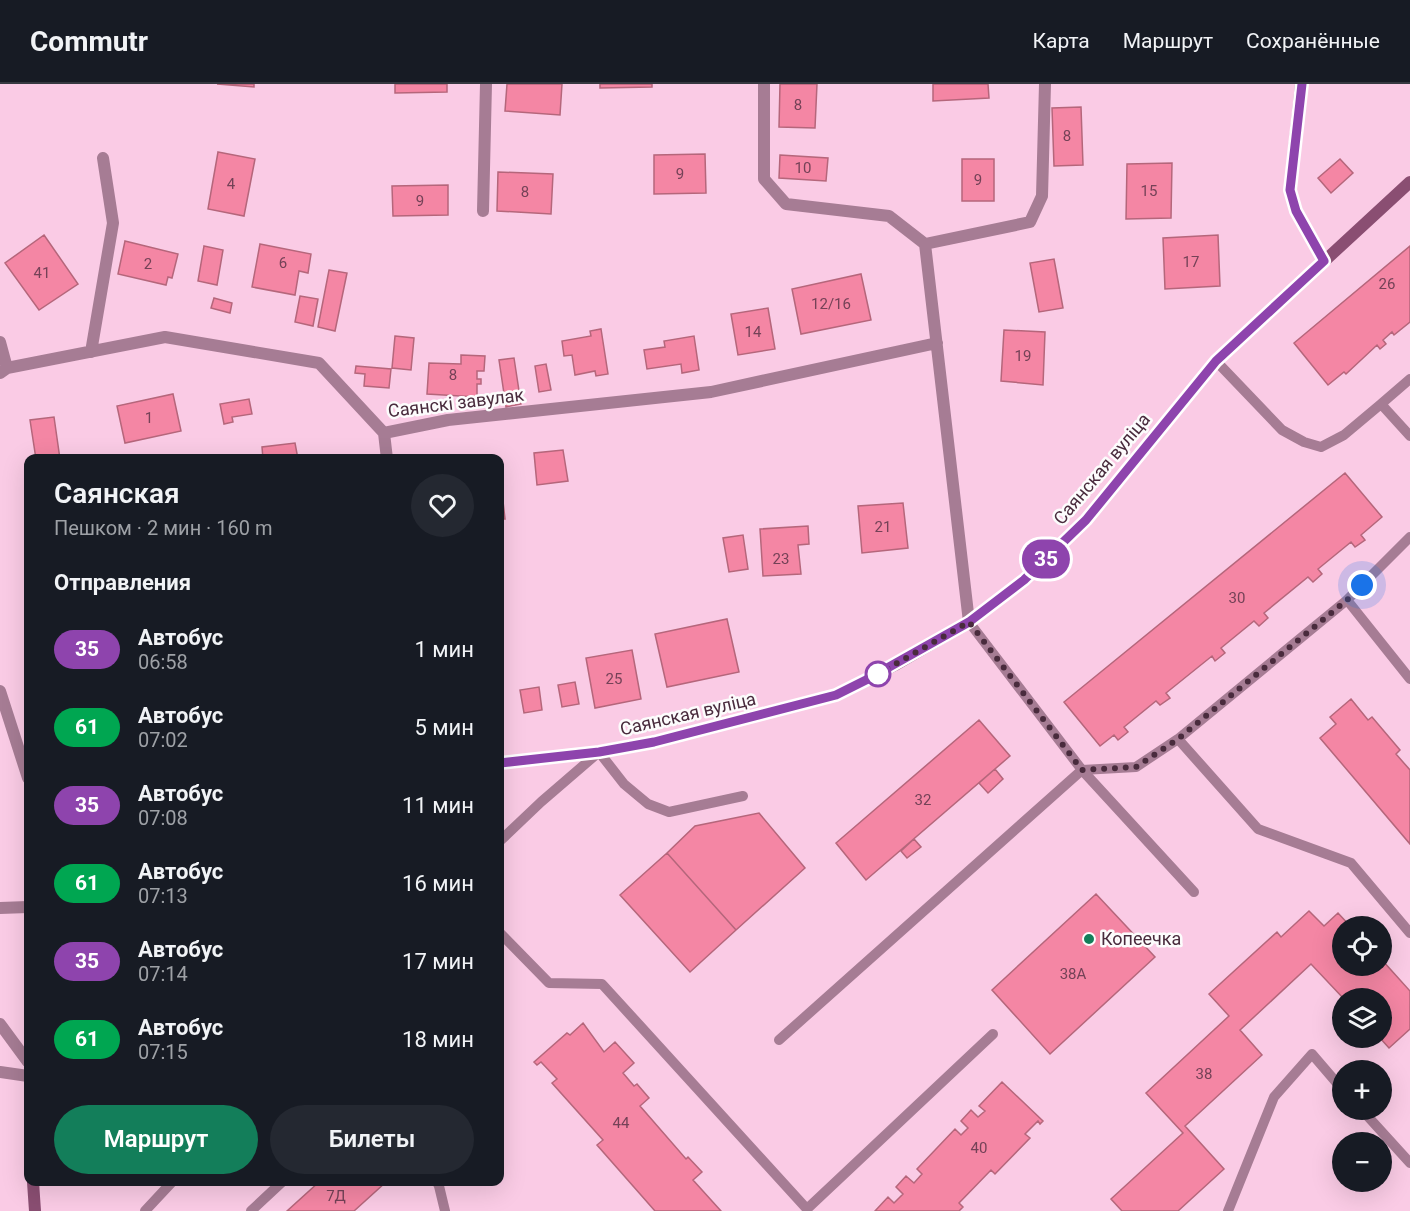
<!DOCTYPE html>
<html lang="ru">
<meta charset="utf-8">
<style>
:root{--surface:#171b24;--page:#242831;--text:#f1f3f6;--muted:#9ea1a6;--line:#363941;--accent:#137e5a}
body{margin:0;font-family:Roboto,sans-serif;background:var(--page);color:var(--text);height:100vh;display:flex;flex-direction:column;font-size:22px;white-space:nowrap}
*{box-sizing:border-box;margin:0}
p{font-size:20px;color:var(--muted)}
.icon{flex:none;width:33px;height:33px;fill:none;stroke:currentColor;stroke-width:2;stroke-linecap:round;stroke-linejoin:round}
.map{position:relative;flex:1;overflow:hidden}
.panel{position:absolute;left:24px;top:370px;width:480px;height:732px;display:flex;flex-direction:column;background:var(--surface);border-radius:12px;box-shadow:0 6px 24px #0002}
.panel>*{flex:none}
.badge{padding:0 12px;border-radius:20px;font-size:21px;line-height:39px}
.fabs{position:absolute;left:1332px;top:832px;display:grid;gap:12px}
.fabs a{display:grid;place-items:center;width:60px;height:60px;border-radius:50%;background:var(--surface);box-shadow:0 6px 24px #0002;font-size:30px}
.you{position:absolute;width:30px;height:30px;margin:-15px;border:4px solid #fff;border-radius:50%;background:#1a73e8;box-shadow:0 0 0 9px #1a73e833}
.map>.badge{position:absolute;translate:-50% -50%;box-shadow:0 0 0 3px #fff}
h2{padding:0 30px;font-size:22px;line-height:54px}
.round{display:grid;place-items:center;flex:none;width:63px;height:63px;border-radius:32px;background:var(--page)}
.headline{display:flex;align-items:center;justify-content:space-between;height:102px;padding:0 30px}
h1{font-size:28px;font-weight:600;line-height:45px}
.button{display:flex;gap:12px;margin-top:auto;padding:12px 30px}
.button a{flex:1;height:69px;border-radius:36px;background:var(--accent);color:#fff;font-size:24px;font-weight:600;line-height:69px;text-align:center}
.button a+a{background:var(--page);color:var(--text)}
ul{padding:0;list-style:none}
li{display:flex;align-items:center;gap:18px;height:78px;padding:0 30px}
li div{flex:1}
li b{display:block;font-size:22px}
li em{font-style:normal}
li .badge{min-width:66px;font-weight:700;text-align:center}
header{display:flex;align-items:center;gap:36px;box-sizing:border-box;height:84px;padding:0 30px;background:var(--surface);border-bottom:2px solid var(--line)}
header strong{font-size:28px}
nav{display:flex;gap:33px;margin-inline-start:auto;font-size:21px}
.map>svg:first-child{display:block}
.building{fill:#f486a4;stroke:#b5667b;stroke-width:1.5}
.lines{fill:none;stroke-linecap:round;stroke-linejoin:round}
.service{stroke:#a67c94;stroke-width:10}
.minor{stroke:#a67c94;stroke-width:12}
.tertiary{stroke:#a67c94;stroke-width:12}
.secondary{stroke:#8a4e72;stroke-width:12}
.line-casing{stroke:#fff;stroke-width:14}
.line{stroke:#8e44ad;stroke-width:9}
.walk{stroke:#492b3d;stroke-width:6;stroke-dasharray:0 10.8}
.stop-dot{fill:#fff;stroke:#8e44ad;stroke-width:3}
.poi-dot{fill:#137e5a;stroke:#fcfcfc;stroke-width:2}
.labels{text-anchor:middle;stroke-width:5;stroke-linejoin:round;paint-order:stroke}
.number-label{font-size:15px;fill:#744257}
.street-label{font-size:18px;fill:#492b3d;stroke:#fcfcfc}
.poi-label{font-size:18px;fill:#492b3d;stroke:#fcfcfc;text-anchor:start}
</style>
<header>
<strong>Commutr</strong>
<nav><a>Карта</a><a>Маршрут</a><a>Сохранённые</a></nav>
</header>
<div class="map">
<svg width="1410" height="1127" viewBox="0 0 1410 1127">
<rect width="100%" height="100%" fill="#facbe5"/>
<!-- building -->
<path class="building" d="M 217,0 L 254,0 L 254,3 Z
M 395,0 L 447,0 L 447,8 L 395,9 Z
M 507,0 L 562,0 L 560,31 L 505,27 Z
M 600,0 L 652,0 L 652,3 L 600,4 Z
M 780,0 L 817,0 L 815,44 L 779,43 Z
M 933,0 L 988,0 L 989,14 L 933,17 Z
M 1081,23 L 1083,81 L 1054,82 L 1052,24 Z
M 218,68 L 255,75 L 244,132 L 208,125 Z
M 705,70 L 706,109 L 654,110 L 654,71 Z
M 780,71 L 828,74 L 826,97 L 779,94 Z
M 962,75 L 994,75 L 994,117 L 962,117 Z
M 1340,75 L 1353,89 L 1331,109 L 1318,94 Z
M 1172,79 L 1171,134 L 1126,135 L 1127,80 Z
M 498,88 L 553,90 L 551,130 L 497,127 Z
M 448,101 L 448,131 L 393,132 L 392,102 Z
M 44,151 L 78,200 L 39,226 L 5,179 Z
M 1218,151 L 1220,202 L 1165,205 L 1163,154 Z
M 125,157 L 178,170 L 172,194 L 168,193 L 166,201 L 118,190 Z
M 260,160 L 311,170 L 308,189 L 299,187 L 295,211 L 252,203 Z
M 204,162 L 223,166 L 217,201 L 198,197 Z
M 1410,162 L 1410,238 L 1394,251 L 1392,248 L 1383,256 L 1386,260 L 1380,265 L 1377,261 L 1346,290 L 1344,288 L 1328,301 L 1294,259 Z
M 1054,175 L 1063,224 L 1039,228 L 1030,179 Z
M 329,186 L 347,189 L 335,247 L 318,243 Z
M 861,190 L 871,236 L 801,250 L 792,205 Z
M 300,212 L 318,215 L 313,242 L 295,238 Z
M 214,214 L 232,219 L 230,229 L 211,224 Z
M 768,224 L 775,265 L 738,271 L 731,230 Z
M 601,245 L 608,290 L 596,292 L 595,287 L 575,291 L 572,271 L 564,272 L 562,257 L 591,252 L 590,247 Z
M 1004,246 L 1045,248 L 1043,301 L 1001,297 Z
M 395,252 L 414,254 L 411,286 L 392,284 Z
M 694,252 L 699,286 L 682,289 L 681,280 L 647,285 L 644,266 L 665,263 L 664,257 Z
M 461,271 L 485,272 L 484,287 L 477,287 L 477,295 L 481,295 L 481,300 L 477,300 L 477,313 L 427,310 L 429,279 L 461,280 Z
M 514,274 L 521,320 L 506,323 L 499,276 Z
M 546,280 L 551,306 L 539,308 L 535,282 Z
M 356,282 L 391,285 L 389,304 L 364,302 L 365,290 L 355,289 Z
M 173,310 L 181,347 L 125,359 L 117,322 Z
M 249,315 L 252,330 L 232,333 L 233,338 L 224,340 L 220,320 Z
M 54,333 L 60,375 L 36,375 L 30,336 Z
M 295,359 L 298,375 L 263,375 L 262,363 Z
M 563,366 L 568,397 L 537,401 L 534,369 Z
M 1345,389 L 1382,433 L 1361,451 L 1365,456 L 1355,463 L 1351,458 L 1318,485 L 1322,490 L 1313,498 L 1308,493 L 1264,529 L 1268,534 L 1259,542 L 1254,537 L 1221,564 L 1225,569 L 1215,577 L 1212,572 L 1166,609 L 1170,614 L 1160,621 L 1156,617 L 1124,643 L 1128,648 L 1118,656 L 1114,651 L 1100,662 L 1064,618 Z
M 500,391 L 505,435 L 500,435 Z
M 903,419 L 908,464 L 862,469 L 858,422 Z
M 808,442 L 809,460 L 798,461 L 801,490 L 763,492 L 760,445 Z
M 743,451 L 748,485 L 729,488 L 723,454 Z
M 727,535 L 739,588 L 667,603 L 655,550 Z
M 632,566 L 641,615 L 595,624 L 586,574 Z
M 575,598 L 579,620 L 562,623 L 558,601 Z
M 539,603 L 542,626 L 524,629 L 520,606 Z
M 1351,615 L 1368,636 L 1372,633 L 1400,666 L 1396,670 L 1410,686 L 1410,760 L 1320,654 L 1336,640 L 1330,633 Z
M 979,636 L 1010,672 L 866,796 L 836,759 Z
M 995,685 L 1003,695 L 988,709 L 979,699 Z
M 759,729 L 805,784 L 736,846 L 667,769 L 695,742 Z
M 914,755 L 921,763 L 907,774 L 901,767 Z
M 667,769 L 736,846 L 690,888 L 620,811 Z
M 1096,810 L 1155,873 L 1050,970 L 992,906 Z
M 1309,827 L 1324,842 L 1338,829 L 1351,843 L 1342,843 L 1342,882 L 1382,882 L 1382,876 L 1410,907 L 1410,945 L 1389,964 L 1380,954 L 1382,954 L 1382,915 L 1344,915 L 1311,880 L 1240,946 L 1262,971 L 1185,1042 L 1224,1085 L 1178,1127 L 1122,1127 L 1111,1115 L 1183,1049 L 1146,1009 L 1229,932 L 1209,910 L 1277,848 L 1281,853 Z
M 583,939 L 604,968 L 615,958 L 634,979 L 623,989 L 634,1002 L 637,1000 L 649,1014 L 640,1022 L 686,1075 L 688,1073 L 702,1088 L 693,1096 L 721,1127 L 655,1127 L 597,1061 L 603,1056 L 552,999 L 557,995 L 541,978 L 537,981 L 534,978 L 567,949 L 570,951 Z
M 1002,998 L 1043,1037 L 1040,1040 L 1038,1037 L 1025,1050 L 1030,1054 L 995,1090 L 991,1086 L 959,1119 L 963,1123 L 959,1127 L 875,1127 L 888,1113 L 894,1119 L 903,1110 L 896,1103 L 906,1092 L 914,1099 L 922,1090 L 917,1085 L 955,1045 L 961,1051 L 968,1044 L 961,1037 L 971,1026 L 978,1033 L 985,1027 L 979,1022 Z
M 319,1098 L 386,1098 L 354,1127 L 287,1127 Z"/>
<g class="lines">
<!-- service -->
<path class="service" d="M 1216,277 L 1282,346 L 1304,358 L 1321,363 L 1344,351 L 1381,320
M 1410,295 L 1381,320 L 1410,352
M 1347,516 L 1410,595
M 969,538 L 1082,686 L 1194,808
M 1178,655 L 1258,745 L 1351,779 L 1410,849
M 500,757 L 541,718 L 599,668 L 624,700 L 648,720 L 669,728 L 743,712
M 500,849 L 549,899 L 602,900 L 807,1125 L 993,950
M 779,956 L 1082,686 L 1136,683 L 1178,655 L 1347,516 L 1410,453
M 1362,1026 L 1410,1079
M 437,1098 L 439,1102 L 445,1127
M 145,1127 L 172,1098
M 251,1127 L 282,1098
M 1228,1127 L 1274,1013 L 1312,970 L 1342,1005"/>
<!-- minor -->
<path class="minor" d="M 764,0 L 764,95 L 786,120 L 889,132 L 925,160
M 1301,0 L 1290,106 L 1296,127 L 1324,177
M 483,127 L 486,0
M 925,160 L 969,538
M 925,160 L 1030,138 L 1042,112 L 1045,0
M 0,258 L 7,284 L 0,289
M 91,268 L 113,139 L 103,74
M 7,284 L 165,253 L 319,279 L 384,349
M 384,349 L 448,336 L 711,308 L 937,259
M 384,349 L 387,375
M 0,607 L 28,694
M 0,988 L 28,992"/>
<!-- tertiary -->
<path class="tertiary" d="M 0,824 L 28,823
M 0,940 L 28,978"/>
<!-- secondary -->
<path class="secondary" d="M 500,679 L 599,668 L 654,658 L 836,611 L 895,581 L 969,538 L 1024,496 L 1086,436 L 1216,277 L 1410,98
M 33,1098 L 35,1127"/>
</g>
<g class="lines">
<defs>
<path id="line" d="M 500,679 L 599,668 L 654,658 L 836,611 L 866,596 L 969,538 L 1024,496 L 1086,436 L 1216,277 L 1324,177 L 1296,127 L 1290,106 L 1302,0"/>
</defs>
<!-- line casing -->
<use href="#line" class="line-casing"/>
<!-- line -->
<use href="#line" class="line"/>
<!-- walk -->
<path class="walk" d="M 878,590 L 969,538 L 1082,686 L 1136,683 L 1178,655 L 1347,516 L 1362,501"/>
</g>
<!-- markers -->
<circle class="stop-dot" cx="878" cy="590" r="12"/>
<circle class="poi-dot" cx="1089" cy="855" r="6"/>
<g class="labels">
<!-- number labels -->
<g class="number-label">
<text x="798" y="26">8</text>
<text x="1067" y="57">8</text>
<text x="803" y="89">10</text>
<text x="680" y="95">9</text>
<text x="978" y="101">9</text>
<text x="231" y="105">4</text>
<text x="1149" y="112">15</text>
<text x="525" y="113">8</text>
<text x="420" y="122">9</text>
<text x="1191" y="183">17</text>
<text x="283" y="184">6</text>
<text x="148" y="185">2</text>
<text x="42" y="194">41</text>
<text x="1387" y="205">26</text>
<text x="831" y="225">12/16</text>
<text x="753" y="253">14</text>
<text x="1023" y="277">19</text>
<text x="453" y="296">8</text>
<text x="149" y="339">1</text>
<text x="883" y="448">21</text>
<text x="781" y="480">23</text>
<text x="1237" y="519">30</text>
<text x="614" y="600">25</text>
<text x="923" y="721">32</text>
<text x="1073" y="895">38А</text>
<text x="1204" y="995">38</text>
<text x="621" y="1044">44</text>
<text x="979" y="1069">40</text>
<text x="336" y="1117">7Д</text>
</g>
<!-- street labels -->
<g class="street-label">
<text transform="translate(456 319) rotate(-7)" y="6">Саянскі завулак</text>
<text transform="translate(1102 385) rotate(-50)" y="6">Саянская вуліца</text>
<text transform="translate(688 630) rotate(-13)" y="6">Саянская вуліца</text>
</g>
<!-- poi labels -->
<g class="poi-label">
<text x="1101" y="861">Копеечка</text>
</g>
</g>
</svg>
<div class="fabs">
<a><svg class="icon" aria-label="locate" viewBox="0 0 24 24"><circle cx="12" cy="12" r="6"/><path d="M12 2v4M12 18v4M2 12h4M18 12h4"/></svg></a>
<a><svg class="icon" aria-label="layers" viewBox="0 0 24 24"><path d="M12 4l9 5-9 5-9-5zM3 14l9 5 9-5"/></svg></a>
<a>+</a>
<a>−</a>
</div>
<div class="you" style="left:1362px;top:501px"></div>
<b class="badge" style="left:1046px;top:475px;background:#8e44ad;color:#fff">35</b>
<section class="panel">
<div class="headline"><div><h1>Саянская</h1><p>Пешком · 2 мин · 160 m</p></div><a class="round"><svg class="icon" aria-label="heart" viewBox="0 0 24 24"><path d="M12 20l-8-8c-3-5 5-10 8-4 3-6 11-1 8 4z"/></svg></a></div>
<h2>Отправления</h2>
<ul>
<li><span class="badge" style="background:#8e44ad;color:#fff">35</span><div><b>Автобус</b><p>06:58</p></div><em>1 мин</em></li>
<li><span class="badge" style="background:#00a651;color:#fff">61</span><div><b>Автобус</b><p>07:02</p></div><em>5 мин</em></li>
<li><span class="badge" style="background:#8e44ad;color:#fff">35</span><div><b>Автобус</b><p>07:08</p></div><em>11 мин</em></li>
<li><span class="badge" style="background:#00a651;color:#fff">61</span><div><b>Автобус</b><p>07:13</p></div><em>16 мин</em></li>
<li><span class="badge" style="background:#8e44ad;color:#fff">35</span><div><b>Автобус</b><p>07:14</p></div><em>17 мин</em></li>
<li><span class="badge" style="background:#00a651;color:#fff">61</span><div><b>Автобус</b><p>07:15</p></div><em>18 мин</em></li>
</ul>
<div class="button"><a>Маршрут</a><a>Билеты</a></div>
</section>
</div>
